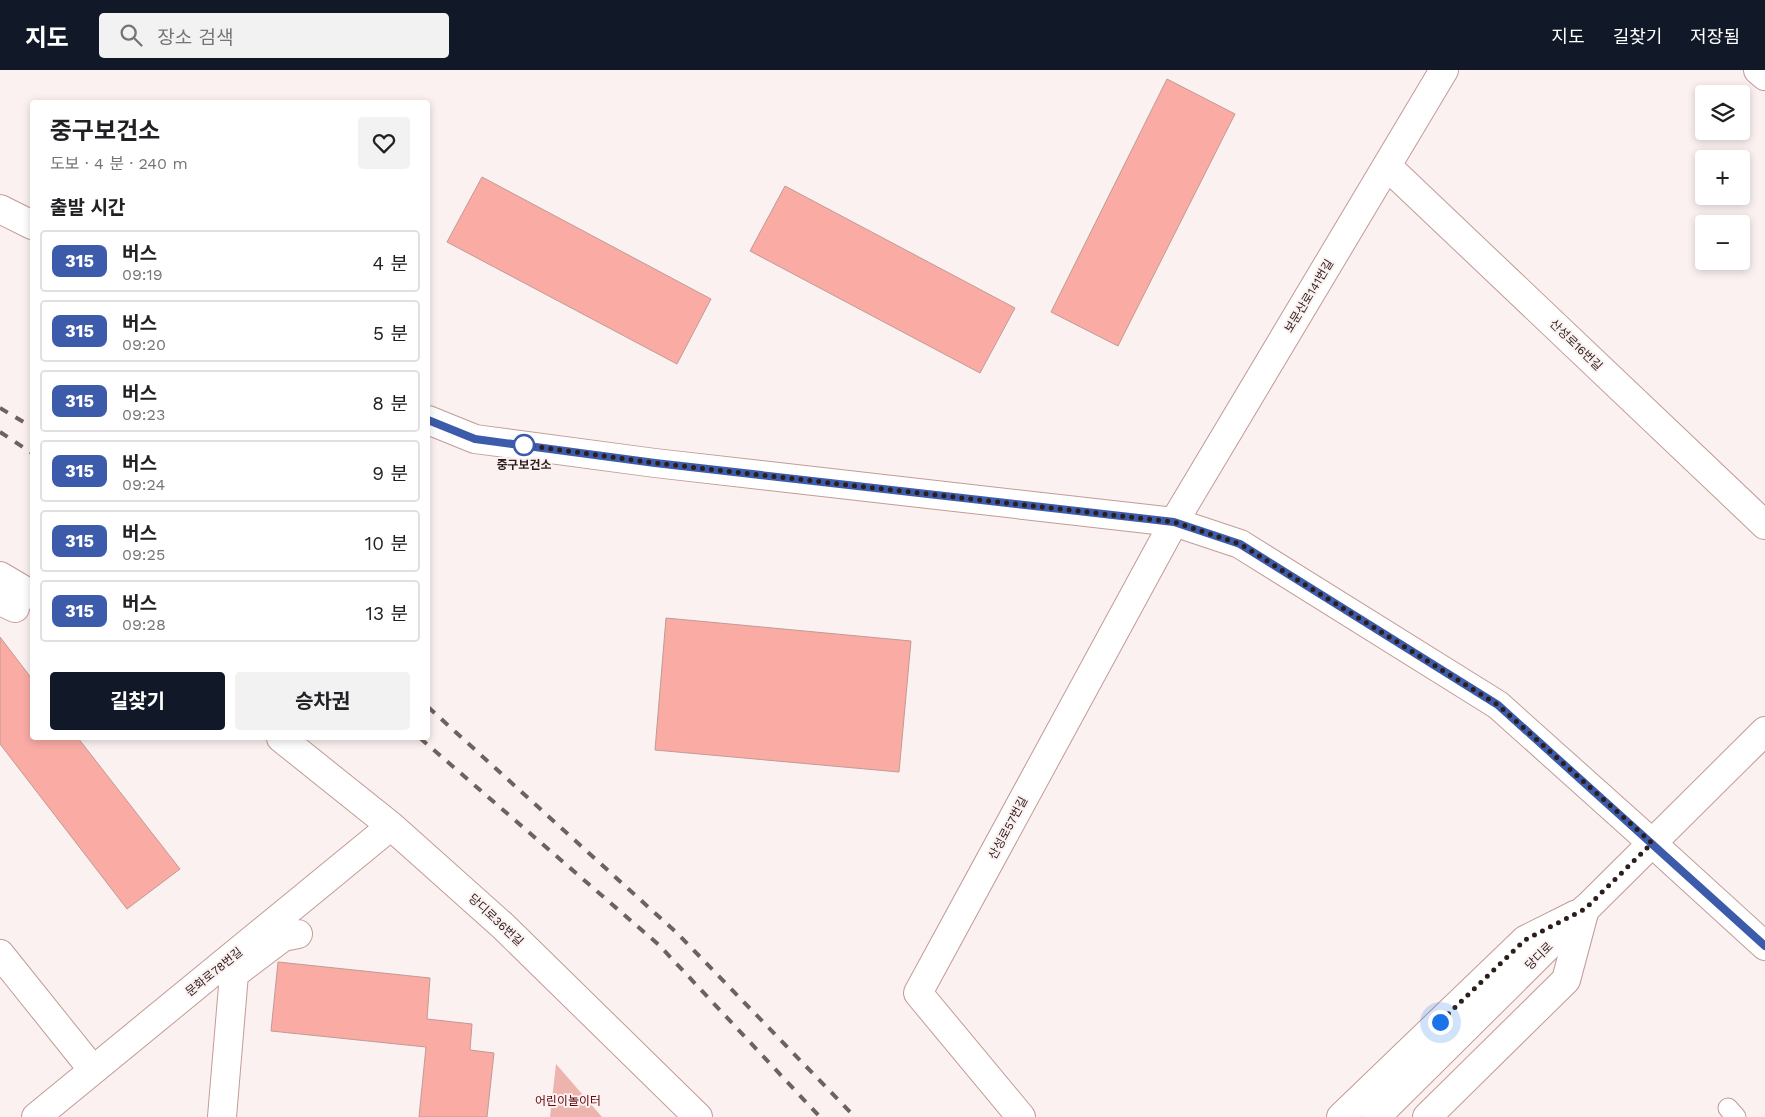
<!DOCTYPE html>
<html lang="ko">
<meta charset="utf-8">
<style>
:root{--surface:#fff;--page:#f2f2f2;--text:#202124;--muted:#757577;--line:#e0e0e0;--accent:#111827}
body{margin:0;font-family:"Work Sans","Noto Sans KR",sans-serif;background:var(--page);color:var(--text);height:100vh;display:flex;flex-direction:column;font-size:19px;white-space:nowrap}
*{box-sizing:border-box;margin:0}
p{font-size:16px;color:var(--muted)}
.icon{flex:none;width:28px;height:28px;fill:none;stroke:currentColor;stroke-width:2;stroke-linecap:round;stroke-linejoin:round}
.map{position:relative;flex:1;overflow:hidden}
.side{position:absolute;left:30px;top:30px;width:400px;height:640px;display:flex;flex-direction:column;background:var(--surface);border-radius:5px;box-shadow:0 2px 8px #0003}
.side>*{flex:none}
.badge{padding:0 10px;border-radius:8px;font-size:18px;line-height:32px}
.controls{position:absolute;left:1695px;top:15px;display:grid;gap:10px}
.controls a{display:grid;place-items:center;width:55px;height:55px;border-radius:5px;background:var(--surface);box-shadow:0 2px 8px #0003;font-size:25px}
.you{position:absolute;width:25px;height:25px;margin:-12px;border:4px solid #fff;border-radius:50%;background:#1a73e8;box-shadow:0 0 0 8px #1a73e833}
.map>.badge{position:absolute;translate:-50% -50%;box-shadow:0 0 0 2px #fff}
h2{padding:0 20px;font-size:19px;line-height:45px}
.round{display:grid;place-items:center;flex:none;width:52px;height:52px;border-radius:5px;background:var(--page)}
.overview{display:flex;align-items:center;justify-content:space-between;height:85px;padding:0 20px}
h1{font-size:24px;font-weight:700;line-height:38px}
.button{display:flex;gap:10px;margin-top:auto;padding:10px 20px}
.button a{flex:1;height:58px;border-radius:5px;background:var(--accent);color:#fff;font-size:20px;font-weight:700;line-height:58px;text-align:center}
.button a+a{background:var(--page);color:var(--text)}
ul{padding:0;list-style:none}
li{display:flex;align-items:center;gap:15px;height:62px;margin:0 10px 8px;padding:0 10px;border:2px solid var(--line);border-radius:5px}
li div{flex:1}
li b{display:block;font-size:19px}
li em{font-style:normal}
li .badge{min-width:55px;font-weight:700;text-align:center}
header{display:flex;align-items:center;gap:30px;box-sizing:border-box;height:70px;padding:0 25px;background:var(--accent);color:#fff}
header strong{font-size:24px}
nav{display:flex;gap:28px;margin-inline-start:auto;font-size:18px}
.search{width:350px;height:45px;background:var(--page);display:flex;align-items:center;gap:12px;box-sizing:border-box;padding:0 18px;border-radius:5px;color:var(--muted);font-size:19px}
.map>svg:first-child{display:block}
.green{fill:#edb4ae}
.building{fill:#f9aba4;stroke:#c29a95}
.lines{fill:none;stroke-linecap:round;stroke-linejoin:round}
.service-casing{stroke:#c39b96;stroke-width:21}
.minor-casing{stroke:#c39b96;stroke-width:30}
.tertiary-casing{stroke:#c39b96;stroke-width:30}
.secondary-casing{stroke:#c39b96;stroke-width:30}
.service{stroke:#fff;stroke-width:19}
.minor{stroke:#fff;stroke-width:28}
.tertiary{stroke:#fff;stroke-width:28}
.secondary{stroke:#fff;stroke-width:28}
.rail{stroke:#6e615f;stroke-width:4;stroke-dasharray:9 9;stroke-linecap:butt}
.line-casing{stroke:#fff;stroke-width:11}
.line{stroke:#3d5bab;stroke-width:8}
.walk{stroke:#2d1e1c;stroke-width:5;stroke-dasharray:0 9}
.stop-dot{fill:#fff;stroke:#3d5bab;stroke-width:2.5}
.labels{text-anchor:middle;stroke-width:4;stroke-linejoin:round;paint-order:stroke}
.street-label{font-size:12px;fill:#2d1e1c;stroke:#faf1f0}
.stop-label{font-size:12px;font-weight:bold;fill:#2d1e1c;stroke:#faf1f0}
.park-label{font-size:12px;fill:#62050c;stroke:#faf1f0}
</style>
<header>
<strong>지도</strong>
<div class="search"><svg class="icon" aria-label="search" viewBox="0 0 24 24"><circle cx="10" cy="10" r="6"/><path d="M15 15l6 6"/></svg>장소 검색</div>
<nav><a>지도</a><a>길찾기</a><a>저장됨</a></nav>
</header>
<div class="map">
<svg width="1765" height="1047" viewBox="0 0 1765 1047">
<rect width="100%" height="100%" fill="#faf1f0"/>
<!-- green -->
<path class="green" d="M 556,994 L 602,1047 L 550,1047 Z"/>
<!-- building -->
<path class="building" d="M 1167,9 L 1235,44 L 1118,276 L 1051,242 Z
M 482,107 L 711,229 L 677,294 L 447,172 Z
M 785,116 L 1015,238 L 980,303 L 750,181 Z
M 666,548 L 911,571 L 899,702 L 655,680 Z
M 0,567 L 32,609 L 32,668 L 78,668 L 180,799 L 127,839 L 0,674 Z
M 278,892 L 430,908 L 427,949 L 472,954 L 470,980 L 494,983 L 487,1047 L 419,1047 L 426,977 L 271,961 Z"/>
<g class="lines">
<defs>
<path id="service" d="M 1728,1038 L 1736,1047"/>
<path id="minor" d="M 1758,0 L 1765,6
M 1387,96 L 1765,455
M 0,506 L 32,525
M 0,531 L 15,538
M 281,668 L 391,756 L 503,856 L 698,1047
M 0,884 L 93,1000
M 36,1047 L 391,756
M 222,1047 L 234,904 L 283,867 L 298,864
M 1021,1047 L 918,923 L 1174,452 L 1444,0
M 1341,1047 L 1525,870 L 1577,844
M 1427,1047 L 1566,910 L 1585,839"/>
<path id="tertiary" d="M 1652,773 L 1765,876"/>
<path id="secondary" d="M 0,139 L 32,155
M 428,350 L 475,369 L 655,393 L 1174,452 L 1240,474 L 1498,635 L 1652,773
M 1376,1047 L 1765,661"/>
</defs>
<!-- service casing -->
<use href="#service" class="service-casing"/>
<!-- minor casing -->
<use href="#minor" class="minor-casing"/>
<!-- tertiary casing -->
<use href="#tertiary" class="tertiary-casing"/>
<!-- secondary casing -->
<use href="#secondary" class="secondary-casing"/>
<!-- service -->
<use href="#service" class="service"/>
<!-- minor -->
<use href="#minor" class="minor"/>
<!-- tertiary -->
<use href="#tertiary" class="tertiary"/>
<!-- secondary -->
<use href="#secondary" class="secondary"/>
<!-- rail -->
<path class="rail" d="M 0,338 L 32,357
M 0,362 L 32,383
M 428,637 L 678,864 L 855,1047
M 420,668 L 659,875 L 820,1047"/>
</g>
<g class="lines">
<defs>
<path id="line" d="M 428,350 L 475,369 L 655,393 L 1174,452 L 1240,474 L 1498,635 L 1765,876"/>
</defs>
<!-- line casing -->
<use href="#line" class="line-casing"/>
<!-- line -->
<use href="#line" class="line"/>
<!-- walk -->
<path class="walk" d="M 524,375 L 655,393 L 1174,452 L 1240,474 L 1498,635 L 1652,773 L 1585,839 L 1525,870 L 1440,952"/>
</g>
<!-- markers -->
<circle class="stop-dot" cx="524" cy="375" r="10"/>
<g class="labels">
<!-- street labels -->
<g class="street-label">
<text transform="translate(1309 226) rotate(-59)" y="4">보문산로141번길</text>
<text transform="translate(1576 275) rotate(44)" y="4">산성로16번길</text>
<text transform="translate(1008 758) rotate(-62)" y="4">산성로57번길</text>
<text transform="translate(496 850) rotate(43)" y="4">당디로36번길</text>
<text transform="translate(1539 886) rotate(-45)" y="4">당디로</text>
<text transform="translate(214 902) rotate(-39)" y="4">문화로78번길</text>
</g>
<!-- stop labels -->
<g class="stop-label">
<text x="524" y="399">중구보건소</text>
</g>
<!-- park labels -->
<g class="park-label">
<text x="568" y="1035">어린이놀이터</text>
</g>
</g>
</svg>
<div class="controls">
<a><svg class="icon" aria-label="layers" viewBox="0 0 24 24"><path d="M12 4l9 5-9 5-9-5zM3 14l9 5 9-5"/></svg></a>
<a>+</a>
<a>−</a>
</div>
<div class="you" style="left:1440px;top:952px"></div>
<section class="side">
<div class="overview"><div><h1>중구보건소</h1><p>도보 · 4 분 · 240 m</p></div><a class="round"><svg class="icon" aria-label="heart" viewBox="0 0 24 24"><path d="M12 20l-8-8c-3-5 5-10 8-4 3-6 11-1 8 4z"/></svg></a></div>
<h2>출발 시간</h2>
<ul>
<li><span class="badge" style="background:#3d5bab;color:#fff">315</span><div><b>버스</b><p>09:19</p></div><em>4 분</em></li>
<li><span class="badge" style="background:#3d5bab;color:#fff">315</span><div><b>버스</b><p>09:20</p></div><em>5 분</em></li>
<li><span class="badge" style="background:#3d5bab;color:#fff">315</span><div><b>버스</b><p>09:23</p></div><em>8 분</em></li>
<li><span class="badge" style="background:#3d5bab;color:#fff">315</span><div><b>버스</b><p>09:24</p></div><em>9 분</em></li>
<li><span class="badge" style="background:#3d5bab;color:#fff">315</span><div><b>버스</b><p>09:25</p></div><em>10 분</em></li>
<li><span class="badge" style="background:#3d5bab;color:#fff">315</span><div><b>버스</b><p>09:28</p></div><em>13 분</em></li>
</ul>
<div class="button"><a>길찾기</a><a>승차권</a></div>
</section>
</div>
